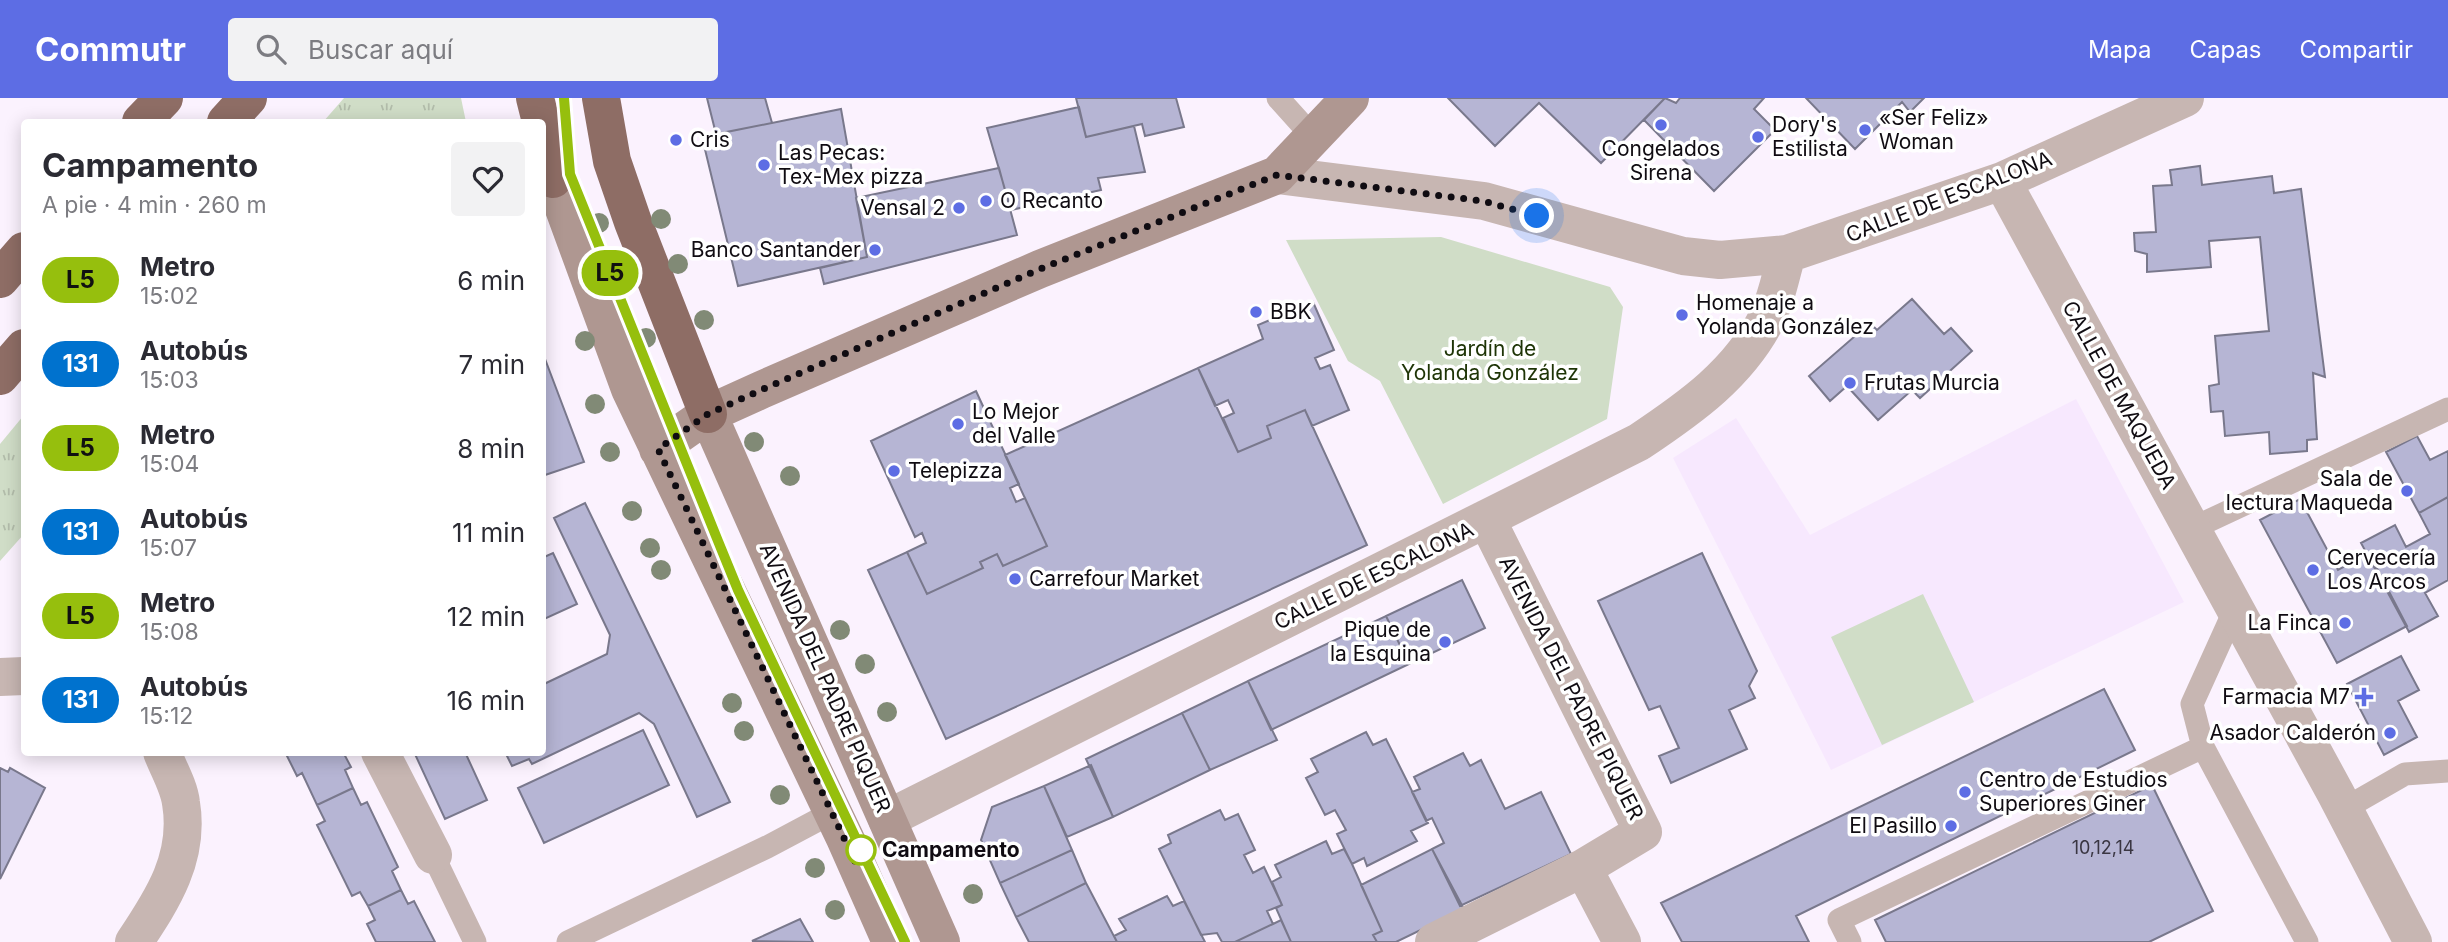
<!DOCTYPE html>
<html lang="es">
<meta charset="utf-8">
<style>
:root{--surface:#fff;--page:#f2f2f3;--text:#2b2b33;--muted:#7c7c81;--accent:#5d6de4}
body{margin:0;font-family:Inter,sans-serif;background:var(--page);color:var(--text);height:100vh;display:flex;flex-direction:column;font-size:26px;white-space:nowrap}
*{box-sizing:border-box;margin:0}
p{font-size:23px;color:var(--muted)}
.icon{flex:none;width:38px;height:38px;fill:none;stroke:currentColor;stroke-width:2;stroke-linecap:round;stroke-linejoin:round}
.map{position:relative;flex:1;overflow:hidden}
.side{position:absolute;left:21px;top:21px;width:525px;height:637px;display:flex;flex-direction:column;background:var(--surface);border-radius:7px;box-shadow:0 4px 18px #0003}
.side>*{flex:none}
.badge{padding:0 14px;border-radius:23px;font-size:24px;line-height:46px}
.you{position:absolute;width:35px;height:35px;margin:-18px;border:5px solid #fff;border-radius:50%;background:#1a73e8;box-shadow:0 0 0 10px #1a73e833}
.map>.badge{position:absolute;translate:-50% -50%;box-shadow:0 0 0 4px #fff}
.round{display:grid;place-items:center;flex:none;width:74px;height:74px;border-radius:7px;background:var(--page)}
.head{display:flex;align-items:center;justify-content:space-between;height:119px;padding:0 21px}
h1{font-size:33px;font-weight:700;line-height:52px}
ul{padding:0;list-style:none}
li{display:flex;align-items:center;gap:21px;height:84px;padding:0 21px}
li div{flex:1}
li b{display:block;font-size:26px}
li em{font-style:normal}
li .badge{min-width:77px;font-weight:700;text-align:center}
header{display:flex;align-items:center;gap:42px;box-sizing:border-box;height:98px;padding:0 35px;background:var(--accent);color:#fff}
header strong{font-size:33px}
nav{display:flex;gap:38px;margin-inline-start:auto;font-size:24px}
.search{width:490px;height:63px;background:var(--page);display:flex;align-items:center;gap:18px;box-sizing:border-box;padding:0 24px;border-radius:7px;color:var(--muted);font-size:26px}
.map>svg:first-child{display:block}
.built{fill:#f7e8fe}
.grass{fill:url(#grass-tufts)}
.green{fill:#d0ddc7}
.building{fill:#b6b5d4;stroke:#79788c;stroke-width:2}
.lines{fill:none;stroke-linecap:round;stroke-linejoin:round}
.lane{stroke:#c7b6b2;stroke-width:23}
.street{stroke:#c7b6b2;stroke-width:38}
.secondary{stroke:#af9791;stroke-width:38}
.highway{stroke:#8e6d65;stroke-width:38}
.tree{fill:#818a76}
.line-casing{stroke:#fff;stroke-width:16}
.line{stroke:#96bf0d;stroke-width:10}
.walk{stroke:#100c12;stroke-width:7;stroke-dasharray:0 12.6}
.poi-dot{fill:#5d6de4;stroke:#fff;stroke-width:2.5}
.stop-dot{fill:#fff;stroke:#96bf0d;stroke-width:3.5}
.labels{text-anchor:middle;stroke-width:7;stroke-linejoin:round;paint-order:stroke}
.number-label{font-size:18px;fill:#3a3642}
.poi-label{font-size:21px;fill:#100c12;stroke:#fff;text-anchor:start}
.street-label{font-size:21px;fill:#100c12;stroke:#fff}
.park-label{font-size:21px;fill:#1e3406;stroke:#fff}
.stop-label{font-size:21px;font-weight:bold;fill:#100c12;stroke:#fff;text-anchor:start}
</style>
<header>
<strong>Commutr</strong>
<div class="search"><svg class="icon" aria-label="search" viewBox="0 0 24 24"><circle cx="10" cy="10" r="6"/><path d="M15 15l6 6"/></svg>Buscar aquí</div>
<nav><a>Mapa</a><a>Capas</a><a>Compartir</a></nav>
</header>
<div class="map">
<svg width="2448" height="844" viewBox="0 0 2448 844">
<defs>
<pattern id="grass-tufts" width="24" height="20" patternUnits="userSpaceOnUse" patternTransform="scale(1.75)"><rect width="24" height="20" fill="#d0ddc7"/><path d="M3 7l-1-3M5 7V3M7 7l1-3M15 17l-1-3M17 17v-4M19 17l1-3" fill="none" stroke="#b2bcaa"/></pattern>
</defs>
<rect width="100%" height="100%" fill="#fbf2fe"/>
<!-- built -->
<path class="built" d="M 2076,301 L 2184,504 L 1831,672 L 1673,360 L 1736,320 L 1810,437 Z"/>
<!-- grass -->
<path class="grass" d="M 344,0 L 461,0 L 466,24 L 323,24 Z
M 24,317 L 24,436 L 0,463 L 0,346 Z"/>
<!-- green -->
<path class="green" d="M 1441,139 L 1610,189 L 1623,209 L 1607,321 L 1443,406 L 1380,283 L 1348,263 L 1286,142 Z
M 1923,496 L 1974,604 L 1882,647 L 1831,539 Z"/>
<!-- building -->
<path class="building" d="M 707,0 L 765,0 L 772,25 L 716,36 Z
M 1076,0 L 1176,0 L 1184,29 L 1145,38 L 1142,26 L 1086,39 Z
M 1448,0 L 1665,0 L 1601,65 L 1539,5 L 1495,48 Z
M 1665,0 L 1676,5 L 1680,0 L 1764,0 L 1754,11 L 1775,32 L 1714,93 L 1644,22 Z
M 1806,0 L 1924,0 L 1910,14 L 1902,4 L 1855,51 Z
M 1079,9 L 1086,39 L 1134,28 L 1145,74 L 1098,80 L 1101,92 L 1011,112 L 987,30 Z
M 841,11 L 867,159 L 738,188 L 702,39 Z
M 2200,68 L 2202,87 L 2272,78 L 2274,95 L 2301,91 L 2325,279 L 2313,275 L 2317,341 L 2307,342 L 2307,353 L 2270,356 L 2269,334 L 2225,338 L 2223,313 L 2211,314 L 2209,288 L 2219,286 L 2215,238 L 2269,233 L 2260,139 L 2209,143 L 2211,169 L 2147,174 L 2147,156 L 2135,153 L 2134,135 L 2156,134 L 2153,88 L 2172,87 L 2170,72 Z
M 999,70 L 1017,137 L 824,186 L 820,170 L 867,159 L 856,100 Z
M 1912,201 L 1944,236 L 1951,230 L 1972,253 L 1920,300 L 1912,292 L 1878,322 L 1847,288 L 1830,303 L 1809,278 L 1870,225 L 1877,232 Z
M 1313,204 L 1334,252 L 1315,260 L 1320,271 L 1330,267 L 1349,312 L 1312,328 L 1305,312 L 1267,328 L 1271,340 L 1238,354 L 1223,320 L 1234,315 L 1228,302 L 1215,308 L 1198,270 L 1263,241 L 1258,227 Z
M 542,253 L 584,364 L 542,378 Z
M 1198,270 L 1238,354 L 1271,340 L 1267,328 L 1305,312 L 1367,447 L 946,641 L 868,472 L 907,454 L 927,496 L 983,470 L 980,464 L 997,456 L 1003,468 L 1047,448 L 1005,357 Z
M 976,293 L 1019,386 L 1010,390 L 1016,404 L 1025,400 L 1047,448 L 1003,468 L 997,456 L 980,464 L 983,470 L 927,496 L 907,454 L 926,445 L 922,435 L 915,439 L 871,343 Z
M 2417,338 L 2430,362 L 2448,353 L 2448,399 L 2419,415 L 2386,354 Z
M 2448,399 L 2448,482 L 2425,495 L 2438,518 L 2409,534 L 2361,445 L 2395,427 L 2406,449 L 2430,436 L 2419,415 Z
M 2300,401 L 2338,472 L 2369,455 L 2407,528 L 2337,565 L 2260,422 Z
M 585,405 L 730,704 L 697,719 L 654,626 L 639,615 L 532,666 L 529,661 L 512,668 L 505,654 L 542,654 L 542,587 L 607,556 L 610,537 L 554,420 Z
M 553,455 L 577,506 L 542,522 L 542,460 Z
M 1702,455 L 1757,573 L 1749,588 L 1755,600 L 1729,612 L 1747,651 L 1671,685 L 1659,658 L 1679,650 L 1660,608 L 1649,612 L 1598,503 Z
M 1462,482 L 1485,530 L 1409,566 L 1386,518 Z
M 1386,518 L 1409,566 L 1271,632 L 1248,583 Z
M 2401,558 L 2419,592 L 2398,603 L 2417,639 L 2384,657 L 2347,586 Z
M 1248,583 L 1277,642 L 1210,672 L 1182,615 Z
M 2104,591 L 2135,652 L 1796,818 L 1809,844 L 1682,844 L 1661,805 Z
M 1182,615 L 1210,672 L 1113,719 L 1086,661 Z
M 643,632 L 669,687 L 544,745 L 518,690 Z
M 1366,634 L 1373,647 L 1386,641 L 1428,725 L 1411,733 L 1417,743 L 1367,768 L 1364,760 L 1352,766 L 1337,736 L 1346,732 L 1335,712 L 1325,717 L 1306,680 L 1318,674 L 1311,661 Z
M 285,654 L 343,654 L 351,669 L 345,672 L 353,690 L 317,707 L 302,675 L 297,678 Z
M 414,654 L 465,654 L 487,702 L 445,721 Z
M 1463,655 L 1470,668 L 1481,662 L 1505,711 L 1541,694 L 1571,756 L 1460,808 L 1432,751 L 1444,745 L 1432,720 L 1426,723 L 1412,694 L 1420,691 L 1414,679 Z
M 1091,667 L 1113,719 L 1067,739 L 1044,688 Z
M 0,670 L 8,674 L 10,670 L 45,690 L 0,781 Z
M 2152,687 L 2213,813 L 2149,844 L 1886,844 L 1875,822 Z
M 1044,688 L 1072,752 L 1000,785 L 981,742 L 992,709 Z
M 353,690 L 361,707 L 367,704 L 398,769 L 392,773 L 401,792 L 368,808 L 360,794 L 352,798 L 317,727 L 325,723 L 317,707 Z
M 1220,712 L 1225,722 L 1238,716 L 1255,752 L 1244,757 L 1253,775 L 1264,769 L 1282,807 L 1267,813 L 1273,826 L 1235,844 L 1222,844 L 1217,835 L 1201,837 L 1159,751 L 1171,745 L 1168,737 Z
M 1326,743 L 1332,756 L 1344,751 L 1352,766 L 1382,833 L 1373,837 L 1377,844 L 1291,844 L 1276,810 L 1282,807 L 1272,784 L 1281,779 L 1275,767 Z
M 1432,751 L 1464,811 L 1396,844 L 1377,844 L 1373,837 L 1382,833 L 1361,787 Z
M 1072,752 L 1086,785 L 1016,819 L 1000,785 Z
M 1086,785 L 1117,844 L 1029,844 L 1016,819 Z
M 401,792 L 408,806 L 414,803 L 435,844 L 376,844 L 367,826 L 375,822 L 368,808 Z
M 1167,798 L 1173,808 L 1184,803 L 1205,844 L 1117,844 L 1114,838 L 1126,832 L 1119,821 Z
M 800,821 L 813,844 L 752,843 Z
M 1281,822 L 1291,844 L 1235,844 L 1273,826 Z"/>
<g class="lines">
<!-- lane -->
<path class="lane" d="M 1278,0 L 1314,40
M 2191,431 L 2448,311
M 2235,511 L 2192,606 L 2203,649 L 2307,844
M 2344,711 L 2405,676 L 2448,673
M 433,757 L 475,844
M 568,844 L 767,749 L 833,714
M 1850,844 L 1839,822 L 2203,649"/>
<!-- street -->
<path class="street" d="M 1277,77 L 1484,103 L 1683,158 L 1720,162 L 1787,156 L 2002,83 L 2185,0
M 2002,83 L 2336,696 L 2413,844
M 0,579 L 24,578
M 380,654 L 433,757
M 887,721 L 1639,344 C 1690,310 1740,275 1768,218 C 1777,199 1781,176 1787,156
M 1583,770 L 1622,844
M 134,844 C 163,801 190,759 181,705 C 179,688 168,670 162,654
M 1434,844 L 1583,770 L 1643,734 L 1487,422"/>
<!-- secondary -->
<path class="secondary" d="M 553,81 L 630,291 L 845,740 L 891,844
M 708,316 L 941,844
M 658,351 L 708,316 L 761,292 L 1040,171 L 1277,77 L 1350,0"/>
<!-- highway -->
<path class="highway" d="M 535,0 L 541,24
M 601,0 L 612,63 L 633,124 L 708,316
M 141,24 L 164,0
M 226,24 L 248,0
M 542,33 L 553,81
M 0,181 L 24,153
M 0,278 L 24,250"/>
</g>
<!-- trees -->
<g class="tree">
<circle cx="661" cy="121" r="10"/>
<circle cx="599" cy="125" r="10"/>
<circle cx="678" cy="166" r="10"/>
<circle cx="621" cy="177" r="10"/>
<circle cx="704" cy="222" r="10"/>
<circle cx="646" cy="240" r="10"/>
<circle cx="585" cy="243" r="10"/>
<circle cx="595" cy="306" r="10"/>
<circle cx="754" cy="344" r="10"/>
<circle cx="610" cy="354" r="10"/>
<circle cx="790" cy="378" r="10"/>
<circle cx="632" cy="413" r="10"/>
<circle cx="650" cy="450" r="10"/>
<circle cx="661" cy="472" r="10"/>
<circle cx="840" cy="532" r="10"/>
<circle cx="865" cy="566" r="10"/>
<circle cx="732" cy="605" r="10"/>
<circle cx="887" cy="614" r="10"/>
<circle cx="744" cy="633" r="10"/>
<circle cx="780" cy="697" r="10"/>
<circle cx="815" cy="770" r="10"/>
<circle cx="973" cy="796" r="10"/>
<circle cx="835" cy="812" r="10"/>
</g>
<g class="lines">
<defs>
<path id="line" d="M 564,0 L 570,76 L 718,443 L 738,492 L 905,844"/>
</defs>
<!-- line casing -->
<use href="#line" class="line-casing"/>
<!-- line -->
<use href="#line" class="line"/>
<!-- walk -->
<path class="walk" d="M 861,752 L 855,763 L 658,351 L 708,316 L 761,292 L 1040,171 L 1277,77 L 1483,103 L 1537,118"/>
</g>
<!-- markers -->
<g class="poi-dot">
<circle cx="1661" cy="27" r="7"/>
<circle cx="1865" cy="32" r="7"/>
<circle cx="1758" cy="39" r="7"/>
<circle cx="676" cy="42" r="7"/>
<circle cx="764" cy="67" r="7"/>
<circle cx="986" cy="103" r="7"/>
<circle cx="959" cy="110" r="7"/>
<circle cx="875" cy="152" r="7"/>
<circle cx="1256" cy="214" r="7"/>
<circle cx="1682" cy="217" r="7"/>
<circle cx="1850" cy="285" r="7"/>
<circle cx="958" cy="326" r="7"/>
<circle cx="894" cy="373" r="7"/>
<circle cx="2407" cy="393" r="7"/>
<circle cx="2313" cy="472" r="7"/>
<circle cx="1015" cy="481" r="7"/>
<circle cx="2345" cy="525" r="7"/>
<circle cx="1445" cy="544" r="7"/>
<path d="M2360.5 588.5h7v7h7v7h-7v7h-7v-7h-7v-7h7z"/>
<circle cx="2390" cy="635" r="7"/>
<circle cx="1965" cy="694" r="7"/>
<circle cx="1951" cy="728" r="7"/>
</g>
<circle class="stop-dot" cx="861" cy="752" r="14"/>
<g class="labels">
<!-- number labels -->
<g class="number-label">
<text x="2103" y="756">10,12,14</text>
</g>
<!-- poi labels -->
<g class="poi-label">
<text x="1879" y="27">«Ser Feliz»<tspan x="1879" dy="24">Woman</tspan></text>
<text x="1772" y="34">Dory's<tspan x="1772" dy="24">Estilista</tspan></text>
<text x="690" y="49">Cris</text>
<text x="1661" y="58" text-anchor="middle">Congelados<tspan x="1661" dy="24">Sirena</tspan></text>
<text x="778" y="62">Las Pecas:<tspan x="778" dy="24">Tex-Mex pizza</tspan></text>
<text x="1000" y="110">O Recanto</text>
<text x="945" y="117" text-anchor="end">Vensal 2</text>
<text x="861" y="159" text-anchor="end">Banco Santander</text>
<text x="1696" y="212">Homenaje a<tspan x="1696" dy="24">Yolanda González</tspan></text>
<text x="1270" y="221">BBK</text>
<text x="1864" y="292">Frutas Murcia</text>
<text x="972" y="321">Lo Mejor<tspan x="972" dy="24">del Valle</tspan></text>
<text x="908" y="380">Telepizza</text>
<text x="2393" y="388" text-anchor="end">Sala de<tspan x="2393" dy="24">lectura Maqueda</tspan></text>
<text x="2327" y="467">Cervecería<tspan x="2327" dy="24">Los Arcos</tspan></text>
<text x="1029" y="488">Carrefour Market</text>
<text x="2331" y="532" text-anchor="end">La Finca</text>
<text x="1431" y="539" text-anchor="end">Pique de<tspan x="1431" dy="24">la Esquina</tspan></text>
<text x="2350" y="606" text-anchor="end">Farmacia M7</text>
<text x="2376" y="642" text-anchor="end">Asador Calderón</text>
<text x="1979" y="689">Centro de Estudios<tspan x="1979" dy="24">Superiores Giner</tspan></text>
<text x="1937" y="735" text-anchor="end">El Pasillo</text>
</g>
<!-- street labels -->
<g class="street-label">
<text transform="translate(1949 99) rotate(-21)" y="7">CALLE DE ESCALONA</text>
<text transform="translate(2119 297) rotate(61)" y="7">CALLE DE MAQUEDA</text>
<text transform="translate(1374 478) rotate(-26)" y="7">CALLE DE ESCALONA</text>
<text transform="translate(825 580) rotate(66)" y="7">AVENIDA DEL PADRE PIQUER</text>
<text transform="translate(1571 590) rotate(63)" y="7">AVENIDA DEL PADRE PIQUER</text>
</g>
<!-- park labels -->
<g class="park-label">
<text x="1490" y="258">Jardín de<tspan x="1490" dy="24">Yolanda González</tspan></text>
</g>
<!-- stop labels -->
<g class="stop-label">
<text x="882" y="759">Campamento</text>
</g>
</g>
</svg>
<div class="you" style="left:1537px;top:118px"></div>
<b class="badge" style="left:610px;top:175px;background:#96bf0d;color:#111">L5</b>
<section class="side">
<div class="head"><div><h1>Campamento</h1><p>A pie · 4 min · 260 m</p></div><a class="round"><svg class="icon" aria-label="heart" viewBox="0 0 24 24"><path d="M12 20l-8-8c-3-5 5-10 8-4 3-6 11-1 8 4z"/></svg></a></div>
<ul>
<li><span class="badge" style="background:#96bf0d;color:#111">L5</span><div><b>Metro</b><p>15:02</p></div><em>6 min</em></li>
<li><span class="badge" style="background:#0072ce;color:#fff">131</span><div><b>Autobús</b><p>15:03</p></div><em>7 min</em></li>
<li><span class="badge" style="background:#96bf0d;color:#111">L5</span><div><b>Metro</b><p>15:04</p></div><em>8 min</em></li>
<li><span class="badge" style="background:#0072ce;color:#fff">131</span><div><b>Autobús</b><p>15:07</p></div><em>11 min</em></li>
<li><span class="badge" style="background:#96bf0d;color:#111">L5</span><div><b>Metro</b><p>15:08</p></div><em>12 min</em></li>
<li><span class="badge" style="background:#0072ce;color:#fff">131</span><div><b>Autobús</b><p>15:12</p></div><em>16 min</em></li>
</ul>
</section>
</div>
